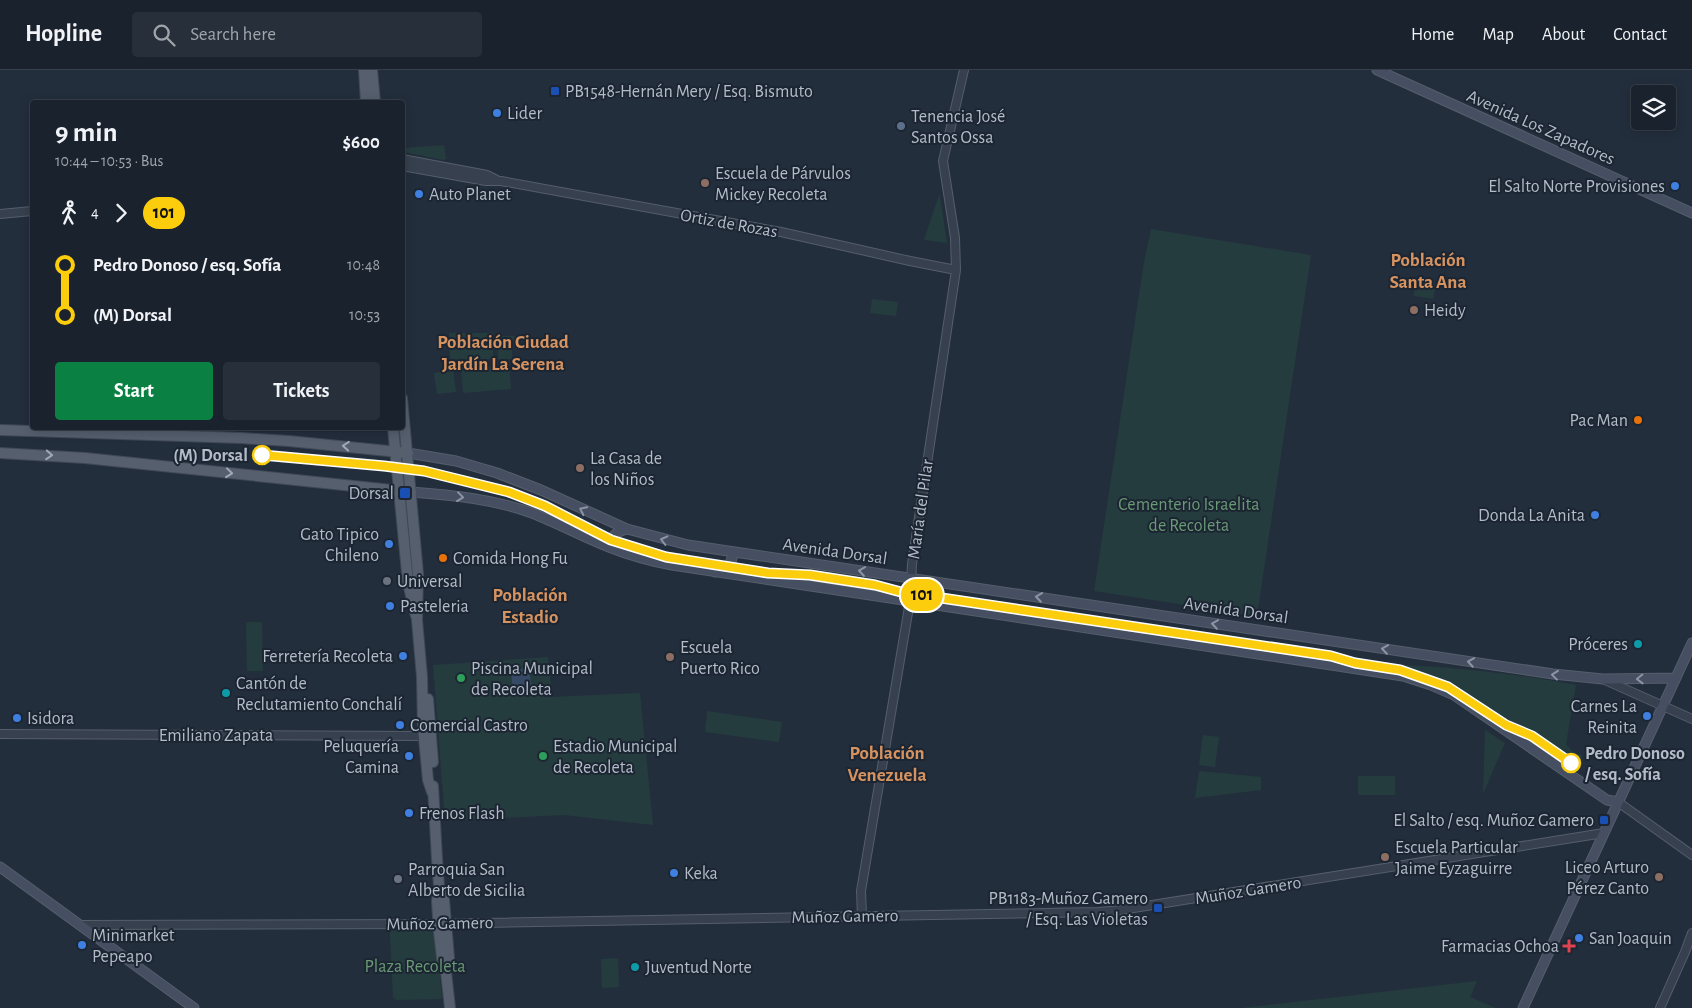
<!DOCTYPE html>
<meta charset="utf-8">
<style>
:root{--surface:#1a222e;--page:#272f3a;--text:#f1f3f6;--muted:#9fa4aa;--line:#383f4a;--accent:#0b8043}
body{margin:0;font-family:"Alegreya Sans",sans-serif;background:var(--page);color:var(--text);height:100vh;display:flex;flex-direction:column;font-size:19px;white-space:nowrap}
*{box-sizing:border-box;margin:0}
p{font-size:16px;color:var(--muted)}
.icon{flex:none;width:28px;height:28px;fill:none;stroke:currentColor;stroke-width:2;stroke-linecap:round;stroke-linejoin:round}
.map{position:relative;flex:1;overflow:hidden}
.details{position:absolute;left:30px;top:30px;width:375px;height:330px;display:flex;flex-direction:column;background:var(--surface);border-radius:5px;box-shadow:0 2px 12px #0003,0 0 0 1px var(--line)}
.details>*{flex:none}
.badge{padding:0 10px;border-radius:16px;font-size:18px;line-height:32px}
.tools{position:absolute;left:1631px;top:15px;display:grid;gap:10px}
.tools a{display:grid;place-items:center;width:45px;height:45px;border-radius:5px;background:var(--surface);box-shadow:0 2px 12px #0003,0 0 0 1px var(--line);font-size:25px}
.map>.badge{position:absolute;translate:-50% -50%;box-shadow:0 0 0 2px #fff}
.legs{display:flex;align-items:center;gap:8px;height:55px;padding:0 25px;font-size:16px}
.legs p{margin-inline-start:auto}
.overview{display:flex;align-items:center;justify-content:space-between;height:85px;padding:0 25px}
h1{font-size:28px;font-weight:600;line-height:38px}
.primary-button{display:flex;gap:10px;margin-top:auto;padding:10px 25px}
.primary-button a{flex:1;height:58px;border-radius:5px;background:var(--accent);color:#fff;font-size:20px;font-weight:600;line-height:58px;text-align:center}
.primary-button a+a{background:var(--page);color:var(--text)}
ul{padding:0 25px;list-style:none}
li{display:flex;align-items:center;gap:18px;height:50px;font-size:19px}
li i{display:grid;place-items:center;width:8px;height:100%;margin:0 6px;background:currentColor}
li i::after{content:'';width:12px;height:12px;margin:-6px;border:4px solid;border-radius:50%;background:var(--surface)}
li p{margin-inline-start:auto}
li:first-child i{background:linear-gradient(#0000 50%,currentColor 0)}
li:last-child i{background:linear-gradient(currentColor 50%,#0000 0)}
header{display:flex;align-items:center;gap:30px;box-sizing:border-box;height:70px;padding:0 25px;background:var(--surface);border-bottom:1px solid var(--line)}
header strong{font-size:24px}
nav{display:flex;gap:28px;margin-inline-start:auto;font-size:18px}
.search{width:350px;height:45px;background:var(--page);display:flex;align-items:center;gap:12px;box-sizing:border-box;padding:0 18px;border-radius:5px;color:var(--muted);font-size:19px}
.map>svg:first-child{display:block}
.green{fill:#253c3e}
.water{fill:#364965}
.lines{fill:none;stroke-linecap:round;stroke-linejoin:round}
.tertiary-casing{stroke:#555e6b;stroke-width:10}
.secondary-casing{stroke:#555e6b;stroke-width:11}
.primary-casing{stroke:#404956;stroke-width:12}
.tertiary{stroke:#37404e;stroke-width:8}
.secondary{stroke:#454f61;stroke-width:9}
.primary{stroke:#555f6e;stroke-width:10}
.oneway{stroke:#a0a9b7}
.oneway2{stroke:#8c95a5}
.line-1-casing{stroke:#fff;stroke-width:11}
.line-1{stroke:#fccd0d;stroke-width:8}
.transit-dot{fill:#1a4fb4;stroke:#1c2532;stroke-width:2}
.shop-dot{fill:#3f7fe0;stroke:#1c2532;stroke-width:2}
.service-dot{fill:#5c6f8a;stroke:#1c2532;stroke-width:2}
.education-dot{fill:#8d6e63;stroke:#1c2532;stroke-width:2}
.food-dot{fill:#e8710a;stroke:#1c2532;stroke-width:2}
.stop-1-dot{fill:#fff;stroke:#fccd0d;stroke-width:2.5}
.worship-dot{fill:#6b7280;stroke:#1c2532;stroke-width:2}
.culture-dot{fill:#0f9aa8;stroke:#1c2532;stroke-width:2}
.leisure-dot{fill:#2e9e5b;stroke:#1c2532;stroke-width:2}
.health-dot{fill:#e0444e;stroke:#1c2532;stroke-width:2}
.labels{text-anchor:middle;stroke-width:4;stroke-linejoin:round;paint-order:stroke}
.poi-label{font-size:18px;fill:#b3bbc9;stroke:#1c2532;text-anchor:start}
.street-label{font-size:18px;fill:#b3bbc9;stroke:#1c2532}
.stop-label{font-size:18px;font-weight:bold;fill:#b3bbc9;stroke:#1c2532;text-anchor:end}
.park-label{font-size:18px;fill:#699a75;stroke:#1c2532}
.neighbourhood-label{font-size:19px;font-weight:bold;fill:#d69360;stroke:#1c2532}
</style>
<header>
<strong>Hopline</strong>
<div class="search"><svg class="icon" aria-label="search" viewBox="0 0 24 24"><circle cx="10" cy="10" r="6"/><path d="M15 15l6 6"/></svg>Search here</div>
<nav><a>Home</a><a>Map</a><a>About</a><a>Contact</a></nav>
</header>
<div class="map">
<svg width="1692" height="938" viewBox="0 0 1692 938">
<rect width="100%" height="100%" fill="#232e3d"/>
<!-- green -->
<path class="green" d="M 444,75 L 446,89 L 444,90 L 403,82 L 403,78 Z
M 939,125 L 940,126 L 947,173 L 924,170 Z
M 1151,159 L 1311,185 L 1257,546 L 1094,521 L 1144,192 Z
M 1416,211 L 1436,214 L 1433,229 L 1414,226 Z
M 872,229 L 898,232 L 896,246 L 870,243 Z
M 449,263 L 493,263 L 493,289 L 450,290 Z
M 498,266 L 517,266 L 512,274 L 512,289 L 498,289 Z
M 509,295 L 511,319 L 463,323 L 461,299 Z
M 453,300 L 456,322 L 437,324 L 434,303 Z
M 246,552 L 262,552 L 263,601 L 247,601 Z
M 548,587 L 552,627 L 640,623 L 653,755 L 564,745 L 445,751 L 433,595 Z
M 1365,594 C 1437,595 1507,602 1576,615 L 1566,674 L 1573,682 L 1582,685 L 1580,693 L 1530,660 L 1494,643 L 1453,617 L 1413,602 Z
M 707,641 L 782,652 L 779,672 L 705,662 Z
M 1485,660 L 1505,673 L 1483,724 Z
M 1203,665 L 1219,667 L 1215,697 L 1199,695 Z
M 1199,701 L 1261,707 L 1261,720 L 1195,728 Z
M 1358,706 L 1395,706 L 1395,725 L 1358,725 Z
M 393,859 L 432,860 L 436,864 L 442,929 L 397,930 L 393,928 L 390,863 Z
M 618,888 L 619,917 L 602,918 L 601,889 Z
M 1477,911 L 1470,927 L 1496,938 L 1241,938 Z"/>
<!-- water -->
<path class="water" d="M 529,598 L 532,623 L 513,625 L 511,600 Z"/>
<g class="lines">
<defs>
<path id="tertiary" d="M 402,89 L 487,105 L 497,110
M 402,96 L 486,111 L 501,111 L 781,162 L 910,191 L 956,200
M 0,144 L 32,141
M 1605,610 L 1692,649
M 0,664 L 428,666
M 1618,732 L 1692,785
M 862,846 L 861,821 L 910,531 L 912,494 L 956,200 L 955,168 L 943,91 L 964,0
M 79,855 L 431,854 L 1099,842 L 1121,840 L 1604,763
M 1660,938 L 1685,882 L 1692,863"/>
<path id="secondary" d="M 1377,0 L 1692,143
M 408,383 L 456,391 L 497,403 L 541,420 L 627,459 L 688,475 L 1553,604 L 1603,609 L 1676,608
M 411,422 C 452,425 493,429 532,443 C 558,453 583,467 609,477 C 629,485 651,491 672,495 L 1403,606 L 1431,615 L 1454,625 L 1607,730 L 1618,732
M 609,477 C 611,467 616,461 627,459
M 715,502 C 726,498 734,494 732,482
M 0,797 L 194,938
M 1523,938 L 1692,573"/>
<path id="primary" d="M 364,0 L 366,32
M 372,0 L 375,32
M 402,328 L 418,504 L 417,550 L 422,607 L 423,658 L 428,710 L 432,722
M 393,358 L 408,513 L 416,546
M 0,360 L 242,368 L 289,371 L 408,383
M 0,383 L 85,388 L 411,422
M 428,629 L 433,692
M 433,716 L 437,789 L 439,816 L 444,830 L 449,888 L 446,902
M 439,817 L 437,831 L 439,862 L 442,888 L 446,902 L 450,938"/>
</defs>
<!-- tertiary casing -->
<use href="#tertiary" class="tertiary-casing"/>
<!-- secondary casing -->
<use href="#secondary" class="secondary-casing"/>
<!-- primary casing -->
<use href="#primary" class="primary-casing"/>
<!-- tertiary -->
<use href="#tertiary" class="tertiary"/>
<!-- secondary -->
<use href="#secondary" class="secondary"/>
<!-- primary -->
<use href="#primary" class="primary"/>
</g>
<!-- one-way arrows -->
<defs><path id="oneway-chevron" d="M-2-3.5L2.5 0L-2 3.5" fill="none" stroke-width="1.6" stroke-linecap="round" stroke-linejoin="round" transform="scale(1.25)"/></defs>
<g class="oneway">
<use href="#oneway-chevron" transform="translate(346 376) rotate(-175)"/>
<use href="#oneway-chevron" transform="translate(49 385) rotate(4)"/>
<use href="#oneway-chevron" transform="translate(229 403) rotate(6)"/>
</g>
<g class="oneway2">
<use href="#oneway-chevron" transform="translate(460 427) rotate(7)"/>
<use href="#oneway-chevron" transform="translate(583 440) rotate(-154)"/>
<use href="#oneway-chevron" transform="translate(664 470) rotate(-166)"/>
<use href="#oneway-chevron" transform="translate(862 501) rotate(-172)"/>
<use href="#oneway-chevron" transform="translate(1039 527) rotate(-172)"/>
<use href="#oneway-chevron" transform="translate(1215 554) rotate(-172)"/>
<use href="#oneway-chevron" transform="translate(1385 579) rotate(-172)"/>
<use href="#oneway-chevron" transform="translate(1471 592) rotate(-171)"/>
<use href="#oneway-chevron" transform="translate(1555 605) rotate(-173)"/>
<use href="#oneway-chevron" transform="translate(1640 609) rotate(179)"/>
</g>
<g class="lines">
<defs>
<path id="line-1" d="M 262,385 L 384,396 L 424,401 L 509,422 L 545,436 L 611,470 L 666,487 L 768,503 L 810,505 L 875,515 L 901,522 L 1331,586 L 1355,593 L 1400,600 L 1448,617 L 1506,655 L 1532,666 L 1571,693"/>
</defs>
<!-- line-1 casing -->
<use href="#line-1" class="line-1-casing"/>
<!-- line-1 -->
<use href="#line-1" class="line-1"/>
</g>
<!-- markers -->
<g class="transit-dot">
<rect x="550" y="16" width="10" height="10" rx="2.5"/>
<rect x="399" y="417" width="12" height="12" rx="2.5"/>
<rect x="1599" y="745" width="10" height="10" rx="2.5"/>
<rect x="1153" y="833" width="10" height="10" rx="2.5"/>
</g>
<g class="shop-dot">
<circle cx="497" cy="43" r="5"/>
<circle cx="1675" cy="116" r="5"/>
<circle cx="419" cy="124" r="5"/>
<circle cx="1595" cy="445" r="5"/>
<circle cx="389" cy="474" r="5"/>
<circle cx="390" cy="536" r="5"/>
<circle cx="403" cy="586" r="5"/>
<circle cx="1647" cy="646" r="5"/>
<circle cx="17" cy="648" r="5"/>
<circle cx="400" cy="655" r="5"/>
<circle cx="409" cy="686" r="5"/>
<circle cx="409" cy="743" r="5"/>
<circle cx="674" cy="803" r="5"/>
<circle cx="1579" cy="868" r="5"/>
<circle cx="82" cy="875" r="5"/>
</g>
<circle class="service-dot" cx="901" cy="56" r="5"/>
<g class="education-dot">
<circle cx="705" cy="113" r="5"/>
<circle cx="1414" cy="240" r="5"/>
<circle cx="580" cy="398" r="5"/>
<circle cx="670" cy="587" r="5"/>
<circle cx="1385" cy="787" r="5"/>
<circle cx="1659" cy="807" r="5"/>
</g>
<g class="food-dot">
<circle cx="1638" cy="350" r="5"/>
<circle cx="443" cy="488" r="5"/>
</g>
<g class="stop-1-dot">
<circle cx="262" cy="385" r="9"/>
<circle cx="1571" cy="693" r="9"/>
</g>
<g class="worship-dot">
<circle cx="387" cy="511" r="5"/>
<circle cx="398" cy="809" r="5"/>
</g>
<g class="culture-dot">
<circle cx="1638" cy="574" r="5"/>
<circle cx="226" cy="623" r="5"/>
<circle cx="635" cy="897" r="5"/>
</g>
<g class="leisure-dot">
<circle cx="461" cy="608" r="5"/>
<circle cx="543" cy="686" r="5"/>
</g>
<path class="health-dot" d="M1566.5 868.5h5v5h5v5h-5v5h-5v-5h-5v-5h5z"/>
<g class="labels">
<!-- poi labels -->
<g class="poi-label">
<text x="565" y="27">PB1548-Hernán Mery / Esq. Bismuto</text>
<text x="507" y="49">Lider</text>
<text x="911" y="52">Tenencia José<tspan x="911" dy="21">Santos Ossa</tspan></text>
<text x="715" y="109">Escuela de Párvulos<tspan x="715" dy="21">Mickey Recoleta</tspan></text>
<text x="1665" y="122" text-anchor="end">El Salto Norte Provisiones</text>
<text x="429" y="130">Auto Planet</text>
<text x="1424" y="246">Heidy</text>
<text x="1628" y="356" text-anchor="end">Pac Man</text>
<text x="590" y="394">La Casa de<tspan x="590" dy="21">los Niños</tspan></text>
<text x="394" y="429" text-anchor="end">Dorsal</text>
<text x="1585" y="451" text-anchor="end">Donda La Anita</text>
<text x="379" y="470" text-anchor="end">Gato Tipico<tspan x="379" dy="21">Chileno</tspan></text>
<text x="453" y="494">Comida Hong Fu</text>
<text x="397" y="517">Universal</text>
<text x="400" y="542">Pasteleria</text>
<text x="1628" y="580" text-anchor="end">Próceres</text>
<text x="680" y="583">Escuela<tspan x="680" dy="21">Puerto Rico</tspan></text>
<text x="393" y="592" text-anchor="end">Ferretería Recoleta</text>
<text x="471" y="604">Piscina Municipal<tspan x="471" dy="21">de Recoleta</tspan></text>
<text x="236" y="619">Cantón de<tspan x="236" dy="21">Reclutamiento Conchalí</tspan></text>
<text x="1637" y="642" text-anchor="end">Carnes La<tspan x="1637" dy="21">Reinita</tspan></text>
<text x="27" y="654">Isidora</text>
<text x="410" y="661">Comercial Castro</text>
<text x="399" y="682" text-anchor="end">Peluquería<tspan x="399" dy="21">Camina</tspan></text>
<text x="553" y="682">Estadio Municipal<tspan x="553" dy="21">de Recoleta</tspan></text>
<text x="419" y="749">Frenos Flash</text>
<text x="1594" y="756" text-anchor="end">El Salto / esq. Muñoz Gamero</text>
<text x="1395" y="783">Escuela Particular<tspan x="1395" dy="21">Jaime Eyzaguirre</tspan></text>
<text x="1649" y="803" text-anchor="end">Liceo Arturo<tspan x="1649" dy="21">Pérez Canto</tspan></text>
<text x="408" y="805">Parroquia San<tspan x="408" dy="21">Alberto de Sicilia</tspan></text>
<text x="684" y="809">Keka</text>
<text x="1148" y="834" text-anchor="end">PB1183-Muñoz Gamero<tspan x="1148" dy="21">/ Esq. Las Violetas</tspan></text>
<text x="92" y="871">Minimarket<tspan x="92" dy="21">Pepeapo</tspan></text>
<text x="1589" y="874">San Joaquin</text>
<text x="1559" y="882" text-anchor="end">Farmacias Ochoa</text>
<text x="645" y="903">Juventud Norte</text>
</g>
<!-- street labels -->
<g class="street-label">
<text transform="translate(1541 57) rotate(24)" y="6">Avenida Los Zapadores</text>
<text transform="translate(729 153) rotate(10)" y="6">Ortiz de Rozas</text>
<text transform="translate(920 439) rotate(-82)" y="6">María del Pilar</text>
<text transform="translate(835 481) rotate(8)" y="6">Avenida Dorsal</text>
<text transform="translate(1236 540) rotate(8)" y="6">Avenida Dorsal</text>
<text x="216" y="671">Emiliano Zapata</text>
<text transform="translate(1248 820) rotate(-9)" y="6">Muñoz Gamero</text>
<text transform="translate(845 846) rotate(-1)" y="6">Muñoz Gamero</text>
<text transform="translate(440 853) rotate(-1)" y="6">Muñoz Gamero</text>
</g>
<!-- stop labels -->
<g class="stop-label">
<text x="248" y="391">(M) Dorsal</text>
<text x="1585" y="689" text-anchor="start">Pedro Donoso<tspan x="1585" dy="21">/ esq. Sofía</tspan></text>
</g>
<!-- park labels -->
<g class="park-label">
<text x="1189" y="440">Cementerio Israelita<tspan x="1189" dy="21">de Recoleta</tspan></text>
<text x="415" y="902">Plaza Recoleta</text>
</g>
<!-- neighbourhood labels -->
<g class="neighbourhood-label">
<text x="1428" y="196">Población<tspan x="1428" dy="22">Santa Ana</tspan></text>
<text x="503" y="278">Población Ciudad<tspan x="503" dy="22">Jardín La Serena</tspan></text>
<text x="530" y="531">Población<tspan x="530" dy="22">Estadio</tspan></text>
<text x="887" y="689">Población<tspan x="887" dy="22">Venezuela</tspan></text>
</g>
</g>
</svg>
<div class="tools">
<a><svg class="icon" aria-label="layers" viewBox="0 0 24 24"><path d="M12 4l9 5-9 5-9-5zM3 14l9 5 9-5"/></svg></a>
</div>
<b class="badge" style="left:922px;top:525px;background:#fccd0d;color:#111">101</b>
<section class="details">
<div class="overview"><div><h1>9 min</h1><p>10:44 – 10:53 · Bus</p></div><b>$600</b></div>
<div class="legs"><svg class="icon" aria-label="walk" viewBox="0 0 24 24"><circle cx="13" cy="4" r="2"/><path d="M13 8l-2 6 4 7M11 14l-3 7M7 12l3-4h3l4 4"/></svg>4<svg class="icon" aria-label="forward" viewBox="0 0 24 24"><path d="M9 5l7 7-7 7"/></svg><b class="badge" style="background:#fccd0d;color:#111">101</b></div>
<ul>
<li><i style="color:#fccd0d"></i><b>Pedro Donoso / esq. Sofía</b><p>10:48</p></li>
<li><i style="color:#fccd0d"></i><b>(M) Dorsal</b><p>10:53</p></li>
</ul>
<div class="primary-button"><a>Start</a><a>Tickets</a></div>
</section>
</div>
